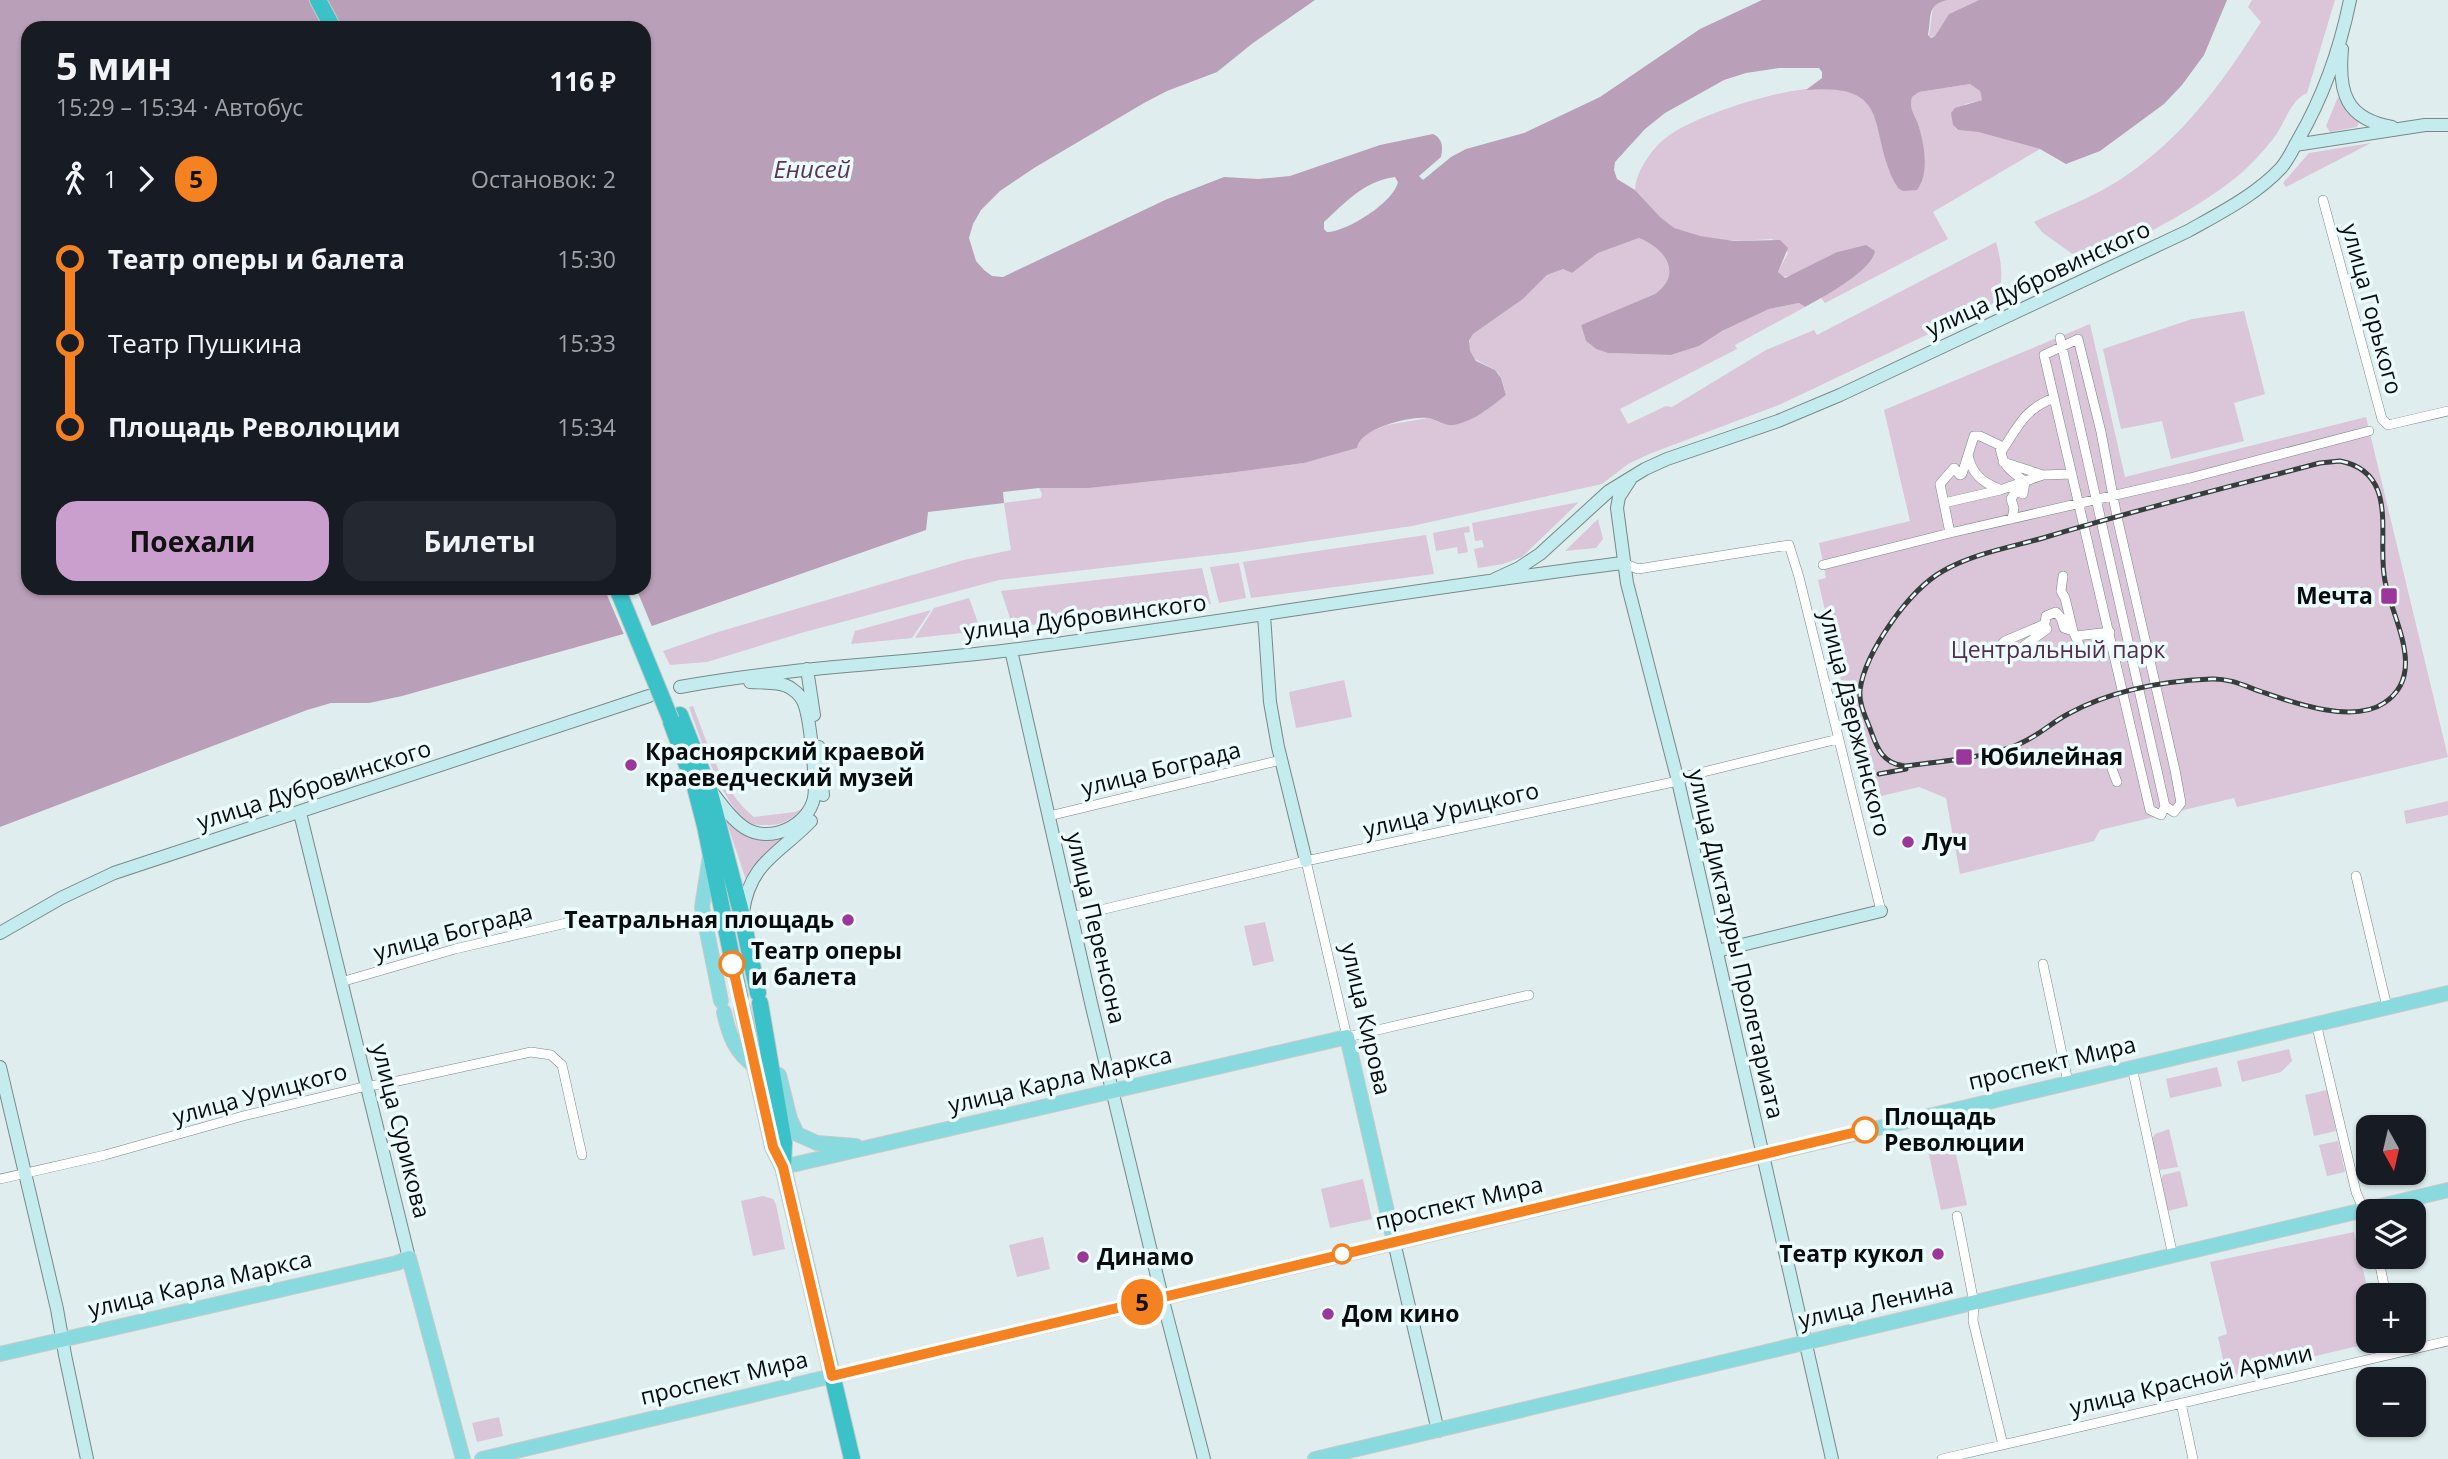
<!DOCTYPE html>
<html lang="ru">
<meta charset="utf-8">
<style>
:root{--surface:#171b24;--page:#242831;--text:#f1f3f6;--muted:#9ea1a6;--accent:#ca9ecd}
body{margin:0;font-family:"Open Sans",sans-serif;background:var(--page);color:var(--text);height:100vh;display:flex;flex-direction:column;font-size:26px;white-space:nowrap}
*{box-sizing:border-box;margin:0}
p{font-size:23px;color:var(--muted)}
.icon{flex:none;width:38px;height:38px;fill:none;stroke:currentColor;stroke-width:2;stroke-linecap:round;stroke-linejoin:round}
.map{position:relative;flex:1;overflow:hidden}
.details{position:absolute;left:21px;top:21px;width:630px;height:574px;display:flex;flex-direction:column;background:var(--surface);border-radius:21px;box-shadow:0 2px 5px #0004}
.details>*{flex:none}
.badge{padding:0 14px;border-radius:23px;font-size:24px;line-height:46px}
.needle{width:46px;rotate:172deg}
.controls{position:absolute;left:2356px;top:1115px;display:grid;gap:14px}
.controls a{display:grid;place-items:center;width:70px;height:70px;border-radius:14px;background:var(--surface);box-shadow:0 2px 5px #0004;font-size:35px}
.map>.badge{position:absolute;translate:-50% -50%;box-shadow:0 0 0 4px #fff}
.legs{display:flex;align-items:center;gap:10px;height:77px;padding:0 35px;font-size:23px}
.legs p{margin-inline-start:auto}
.head{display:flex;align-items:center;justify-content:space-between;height:119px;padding:0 35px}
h1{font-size:38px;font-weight:700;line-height:52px}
.action{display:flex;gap:14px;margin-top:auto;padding:14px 35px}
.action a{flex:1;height:80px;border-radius:21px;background:var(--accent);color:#111;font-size:28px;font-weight:700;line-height:80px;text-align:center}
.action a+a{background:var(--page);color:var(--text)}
ul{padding:0 35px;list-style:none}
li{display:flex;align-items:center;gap:24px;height:84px;font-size:26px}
li i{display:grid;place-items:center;width:10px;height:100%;margin:0 9px;background:currentColor}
li i::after{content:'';width:18px;height:18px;margin:-9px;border:5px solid;border-radius:50%;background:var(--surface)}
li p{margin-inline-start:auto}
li:first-child i{background:linear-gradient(#0000 50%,currentColor 0)}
li:last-child i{background:linear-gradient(currentColor 50%,#0000 0)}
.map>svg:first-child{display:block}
.green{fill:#dac5d9}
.water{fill:#b99fb8;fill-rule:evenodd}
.pier{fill:#dfedee}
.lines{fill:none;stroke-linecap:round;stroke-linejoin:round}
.street-casing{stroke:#7a8788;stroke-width:10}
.secondary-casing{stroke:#7a8788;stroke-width:14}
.primary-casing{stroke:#c9caca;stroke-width:16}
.highway-casing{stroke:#c9caca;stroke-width:18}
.street{stroke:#fff;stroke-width:9}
.secondary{stroke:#c4ecee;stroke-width:12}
.primary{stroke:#89dade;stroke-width:14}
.highway{stroke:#3bc1c8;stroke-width:16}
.rail-casing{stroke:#363d3d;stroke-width:5}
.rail{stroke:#ecfbfb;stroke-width:2.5;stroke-dasharray:8;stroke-linecap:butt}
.highway-bridge-casing{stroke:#c9caca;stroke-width:18;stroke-linecap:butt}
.highway-bridge{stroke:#3bc1c8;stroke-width:16}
.line-1-casing{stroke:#fff;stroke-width:16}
.line-1{stroke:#f58220;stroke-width:10}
.poi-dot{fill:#9b369b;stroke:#ecfbfb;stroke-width:2.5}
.stop-1-dot{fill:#fff;stroke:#f58220;stroke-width:3.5}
.labels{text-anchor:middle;stroke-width:7;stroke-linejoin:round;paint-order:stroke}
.street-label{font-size:23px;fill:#080c0c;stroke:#ecfbfb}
.poi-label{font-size:23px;font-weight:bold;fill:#080c0c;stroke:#ecfbfb;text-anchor:start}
.park-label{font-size:23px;fill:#512d51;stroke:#ecfbfb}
.stop-label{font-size:23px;font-weight:bold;fill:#080c0c;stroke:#ecfbfb;text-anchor:start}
.water-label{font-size:24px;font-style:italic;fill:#5a3559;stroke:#ecfbfb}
</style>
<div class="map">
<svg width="2448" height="1459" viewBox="0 0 2448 1459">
<rect width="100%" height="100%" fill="#dfedee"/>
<!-- green -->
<path class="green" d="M 1948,0 L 1979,0 L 1949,14 L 1935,36 L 1929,37 L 1933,6 L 1937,3 Z
M 2252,0 L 2335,0 L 2307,93 C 2290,100 2285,124 2273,139 C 2263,151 2252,164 2240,174 C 2210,201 2120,252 2081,260 L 2043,233 L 2034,222 C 2063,208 2095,196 2121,179 C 2183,138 2222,83 2261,22 L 2248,7 Z
M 1970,84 L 1980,91 L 1982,100 L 1965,104 L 1953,125 L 1957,130 L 1978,132 L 2040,149 L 1933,212 L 1948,239 L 1825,303 L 1821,298 L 1860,271 L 1866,245 L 1837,252 L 1794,275 L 1782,277 L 1778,272 L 1788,253 L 1772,239 C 1742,241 1696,244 1669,226 C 1656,217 1646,201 1635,190 C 1636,170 1654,145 1671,134 C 1703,112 1833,67 1865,99 C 1879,113 1885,166 1898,188 L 1920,186 C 1926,167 1924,143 1918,124 C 1914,113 1909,109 1912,97 L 1919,92 Z
M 2338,97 L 2359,122 L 2357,127 L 2330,132 L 2326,126 Z
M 2371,143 L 2286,187 L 2283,183 L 2309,153 Z
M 1639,238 C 1664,248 1684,273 1655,294 L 1581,325 L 1586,341 L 1596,349 L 1608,353 L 1671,355 L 1699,346 L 1722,331 L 1769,309 L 1799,303 L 1805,307 L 1735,345 L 1737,349 L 1620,409 L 1628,424 L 1666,406 L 1672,407 L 1766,350 L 1814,330 L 1817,335 L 1996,242 C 2002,262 2004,283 1996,302 L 1781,404 L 1649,454 L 1628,464 L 1602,484 L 1412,526 L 1239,552 L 999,580 L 801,633 L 707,662 L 670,665 L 663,651 L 718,632 L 964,560 L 1011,550 L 1004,503 L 1041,498 L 1042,494 L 1039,488 L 1089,488 L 1229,473 L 1304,463 L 1356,448 L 1360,439 L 1367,433 L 1387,425 L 1428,418 L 1439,422 L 1484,412 L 1506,395 C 1504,387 1502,375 1495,370 C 1481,361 1459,358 1473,334 L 1523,299 L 1547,275 L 1563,269 L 1572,273 L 1598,253 Z
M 2244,311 L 2265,394 L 2234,403 L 2244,441 L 2171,459 L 2162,421 L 2121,429 L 2103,349 L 2192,319 Z
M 2090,324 L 2125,477 L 2366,417 L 2448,757 L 2237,807 L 2234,798 L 2100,830 L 2094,841 L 1960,874 L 1946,798 L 1919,787 L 1877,797 L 1870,772 L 1862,773 L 1818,580 L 1826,578 L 1819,543 L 1910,521 L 1884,410 Z
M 1579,502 L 1522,557 L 1503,564 L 1478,568 L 1474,549 L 1484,547 L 1482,540 L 1475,541 L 1472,523 Z
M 1598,519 L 1603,539 L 1596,548 L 1565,551 Z
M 1469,526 L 1470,532 L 1464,533 L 1468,552 L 1458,554 L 1457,547 L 1436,551 L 1433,533 Z
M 1426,535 L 1434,574 L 1251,598 L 1243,562 Z
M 1239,563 L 1246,598 L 1219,603 L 1210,567 Z
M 1202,568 L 1211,604 L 1013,627 L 1001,591 Z
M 969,598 L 981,631 L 915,638 L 934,608 Z
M 931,610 L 912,638 L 851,644 L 855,631 Z
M 1344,680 L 1352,717 L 1296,728 L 1289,692 Z
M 693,706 C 708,744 721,791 754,817 L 795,812 L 802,809 C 792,819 783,825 769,825 C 764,825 757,825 753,824 C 724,813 699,734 689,707 Z
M 2448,801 L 2448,815 L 2406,824 L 2404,811 Z
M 724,814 L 737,825 L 785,835 L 784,839 L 753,867 L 746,880 Z
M 1265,922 L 1274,961 L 1253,966 L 1244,926 Z
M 2289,1049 L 2292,1061 L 2281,1072 L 2242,1082 L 2237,1061 Z
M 2217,1067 L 2222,1086 L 2170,1098 L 2166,1079 Z
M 2327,1090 L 2336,1131 L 2314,1136 L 2305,1095 Z
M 2169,1129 L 2178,1167 L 2160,1170 L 2152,1139 L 2155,1134 Z
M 1952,1136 L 1967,1205 L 1941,1210 L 1926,1141 Z
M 2338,1141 L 2345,1172 L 2327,1176 L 2319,1145 Z
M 2180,1171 L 2188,1206 L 2168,1211 L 2161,1180 L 2163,1175 Z
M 1363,1179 L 1372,1219 L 1330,1228 L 1321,1189 Z
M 763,1196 L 773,1199 L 776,1204 L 785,1249 L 753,1256 L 741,1201 Z
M 2354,1232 L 2369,1295 L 2368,1340 L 2379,1341 L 2227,1377 L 2218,1337 L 2227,1334 L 2210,1262 Z
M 1043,1237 L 1050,1269 L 1017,1277 L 1009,1245 Z
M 499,1417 L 503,1436 L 477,1442 L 472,1423 Z"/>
<!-- water -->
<path class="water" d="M 0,0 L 1315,0 L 1253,43 L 1217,72 L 1167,91 L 1144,103 L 1034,168 L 1000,191 L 981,210 L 973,224 L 969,238 L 976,261 L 984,270 L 992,276 L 1003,277 L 1165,200 L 1224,177 L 1258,179 L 1290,176 L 1380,145 L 1433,134 C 1443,139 1443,147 1441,157 L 1419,176 L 1423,180 L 1451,157 L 1466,149 L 1524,133 L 1600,97 L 1700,29 L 1762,0 L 1948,0 C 1926,5 1932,15 1928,35 L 1931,38 L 1935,36 L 1949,14 L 1979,0 L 2227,0 L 2204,55 L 2182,85 L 2164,104 L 2100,151 L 2066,164 L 2040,149 L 1978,132 L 1958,130 L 1953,125 L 1951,113 L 1955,108 L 1982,100 L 1980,91 L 1970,84 L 1919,92 L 1912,97 C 1909,109 1914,113 1918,124 C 1924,142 1930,174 1917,190 L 1903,191 L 1898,188 C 1865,132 1897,82 1806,90 L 1822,78 L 1822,72 L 1819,68 L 1779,68 L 1746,73 L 1724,80 L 1665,113 L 1645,129 L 1615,162 L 1614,170 L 1617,179 L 1635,190 L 1660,217 L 1674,228 L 1700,236 L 1734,241 L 1780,240 L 1788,248 L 1778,272 L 1785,278 L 1837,252 L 1866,245 L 1875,251 C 1872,271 1823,297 1805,307 L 1799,303 L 1769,309 L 1722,331 L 1699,346 L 1671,355 L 1608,353 L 1596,349 L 1586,341 L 1581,325 L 1655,294 C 1684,273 1664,248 1639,238 L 1598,253 L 1572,273 L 1563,269 L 1547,275 L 1523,299 L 1473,334 L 1469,341 L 1470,351 L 1476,361 L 1495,370 L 1501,378 L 1506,395 C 1491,407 1474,421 1454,425 C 1445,426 1437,420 1428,418 C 1410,416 1360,428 1357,448 L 1304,463 L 1229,473 L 1089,488 L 1039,488 L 1003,492 L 1004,503 L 928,512 L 926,530 L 652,626 L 402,696 L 369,703 L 331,703 L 307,710 L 0,827 ZM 28,28 L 644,28 L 644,588 L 28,588 ZM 1395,177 L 1398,182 C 1394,202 1347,232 1327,232 L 1324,229 L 1324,222 C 1346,202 1364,181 1395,177 Z"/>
<!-- pier -->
<path class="pier" d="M 604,588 L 636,588 L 653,629 L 625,637 Z"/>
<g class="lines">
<defs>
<path id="street" d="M 2323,200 L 2382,419 L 2388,425 L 2448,411
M 2060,338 L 2165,806
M 2078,339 L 2101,432 L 2117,517 L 2175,770 L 2181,803 L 2174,812 L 2165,806 L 2161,815 L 2150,810 L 2044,355 Z
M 1968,455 C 1972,474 1982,482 1999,489
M 2003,462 L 2043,475 L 2072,474
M 1944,503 L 2000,490 L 2043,475
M 2012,519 L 2014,508 L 2011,499 L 2016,491 L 2023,494 L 2025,482 C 2014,472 2004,469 2001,452 C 2018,427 2024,409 2054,398
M 1950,533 L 1940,484 L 1954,468 L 1960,475 L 1962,474 L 1974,436 L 1980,436 L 1999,445 L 2001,452
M 1623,563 L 1638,569 L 1789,545 L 1799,577 L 1881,911
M 1823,565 L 1950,533 L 2190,478 L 2369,431
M 2063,576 L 2061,591 L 2065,598 L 2073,631 L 2082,651
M 2076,636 L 2110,632
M 2025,645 L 2047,629
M 1989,657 L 2005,641 L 2045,624 L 2046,616 L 2056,612 L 2061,618 L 2064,628 L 2073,631
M 2112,769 L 2117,782
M 1049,816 L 1281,760
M 1306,861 L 1347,1037 L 1529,995
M 2356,876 L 2387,1007
M 1071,917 L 1306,861 L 1678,781 L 1687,776 L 1838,739
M 2043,964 L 2068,1082
M 341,982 L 455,949 L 575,921
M 2316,1023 L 2356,1192 L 2368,1220
M 2132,1067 L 2173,1256
M 0,1179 L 105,1155 L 243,1116 L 367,1086 L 384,1084 L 531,1052 L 551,1055 L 562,1065 L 582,1155
M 1957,1216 L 1974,1303 L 1973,1321 L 2003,1445
M 2378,1256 L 2386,1295
M 2181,1403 L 2193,1459
M 1942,1459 L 2448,1341"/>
<path id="secondary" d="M 2342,49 C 2338,93 2346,119 2392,127
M 2295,145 L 2425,125 L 2448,125
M 1630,480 L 1619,497 L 1617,508 L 1627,583 L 1678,781 L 1832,1459
M 1495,579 L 1519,568 L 1540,554 L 1609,491 L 1645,469 L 1667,459 L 1778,421 L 1840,395 L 2188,231 C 2220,213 2256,195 2281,168 C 2288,160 2293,149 2298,140 C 2323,97 2340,49 2350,0
M 1264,615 L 1270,702 L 1278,747 L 1306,861
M 1011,650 L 1092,1007 L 1162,1297 L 1204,1459
M 807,669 L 814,715
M 680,687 C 789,667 900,664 1010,650 C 1215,624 1418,588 1623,563
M 819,747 L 823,795
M 712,792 C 721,804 732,820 745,828 C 770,844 808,826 814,798 C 817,784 810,721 805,706 C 803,699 798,693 792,689 C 782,681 763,683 750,682
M 300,813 L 409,1258
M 743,912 C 750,862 779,854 811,821
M 0,933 L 61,898 L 114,873 L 649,696
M 1717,951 L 1881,911
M 0,1067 L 57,1309 L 65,1355 L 87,1459
M 1394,1242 L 1438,1431"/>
<path id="primary" d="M 710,856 L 702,907 L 721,1001
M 724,1012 C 729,1035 735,1053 756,1067
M 779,1075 L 790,1119 L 797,1134 L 817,1143 L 856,1146
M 783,1167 L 1347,1037 L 1394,1242
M 0,1354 L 397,1263 L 409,1258 L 463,1459
M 482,1459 L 2448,993
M 1315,1459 L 2448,1190"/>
<path id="highway" d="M 318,0 L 333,28
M 680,715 L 709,789 L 742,916 L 758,993
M 671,722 L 695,787 L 705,826 L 740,997
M 760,1003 L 784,1143 L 783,1167 L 852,1459
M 742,1008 L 773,1147 L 782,1165"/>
</defs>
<!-- street casing -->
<use href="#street" class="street-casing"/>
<!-- secondary casing -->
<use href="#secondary" class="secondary-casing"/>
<!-- primary casing -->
<use href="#primary" class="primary-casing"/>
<!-- highway casing -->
<use href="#highway" class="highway-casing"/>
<!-- street -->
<use href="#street" class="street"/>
<!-- secondary -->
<use href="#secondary" class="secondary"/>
<!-- primary -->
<use href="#primary" class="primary"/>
<!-- highway -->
<use href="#highway" class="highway"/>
<defs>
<path id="rail" d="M 2340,461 C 2401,473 2376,538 2385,581 C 2392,619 2428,674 2384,703 C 2353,724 2294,703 2262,692 C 2245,686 2229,678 2211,679 C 2163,681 2110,691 2068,714 C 2049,724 2035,739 2014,746 C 1982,758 1939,762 1905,766 C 1878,763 1876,742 1867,721 C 1863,711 1859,701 1860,690 C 1865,652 1910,589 1943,571 C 1972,554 2011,547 2043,538 C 2135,510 2228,487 2320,463 Z
M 1879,774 L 1906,769"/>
</defs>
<!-- rail casing -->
<use href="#rail" class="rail-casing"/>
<!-- rail -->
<use href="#rail" class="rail"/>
<defs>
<path id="highway-bridge" d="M 617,588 L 671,720"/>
</defs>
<!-- highway-bridge casing -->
<use href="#highway-bridge" class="highway-bridge-casing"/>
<!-- highway-bridge -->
<use href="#highway-bridge" class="highway-bridge"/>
</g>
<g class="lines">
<defs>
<path id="line-1" d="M 732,964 L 773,1147 L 783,1167 L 832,1376 L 1865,1130"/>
</defs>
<!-- line-1 casing -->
<use href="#line-1" class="line-1-casing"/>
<!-- line-1 -->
<use href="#line-1" class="line-1"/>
</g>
<!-- markers -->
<g class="poi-dot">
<rect x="2380" y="587" width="18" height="18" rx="3.5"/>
<rect x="1955" y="748" width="18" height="18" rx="3.5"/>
<circle cx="631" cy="765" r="7"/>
<circle cx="1908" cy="842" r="7"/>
<circle cx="848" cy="920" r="7"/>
<circle cx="1938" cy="1254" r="7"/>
<circle cx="1083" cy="1257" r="7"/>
<circle cx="1328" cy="1314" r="7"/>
</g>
<g class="stop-1-dot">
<circle cx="732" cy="964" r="12"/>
<circle cx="1865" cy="1130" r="12"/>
<circle cx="1342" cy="1254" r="9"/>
</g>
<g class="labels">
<!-- street labels -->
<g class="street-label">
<text transform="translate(2038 279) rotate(-25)" y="8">улица Дубровинского</text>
<text transform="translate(2372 309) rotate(75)" y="8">улица Горького</text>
<text transform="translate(1085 617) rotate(-7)" y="8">улица Дубровинского</text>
<text transform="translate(1855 723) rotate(76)" y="8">улица Дзержинского</text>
<text transform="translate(1161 769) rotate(-14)" y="8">улица Бограда</text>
<text transform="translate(314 785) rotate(-18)" y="8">улица Дубровинского</text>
<text transform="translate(1451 810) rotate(-13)" y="8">улица Урицкого</text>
<text transform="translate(1096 928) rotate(77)" y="8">улица Перенсона</text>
<text transform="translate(453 932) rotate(-15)" y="8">улица Бограда</text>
<text transform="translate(1736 944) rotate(77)" y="8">улица Диктатуры Пролетариата</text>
<text transform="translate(1366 1019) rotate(77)" y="8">улица Кирова</text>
<text transform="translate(2052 1063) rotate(-13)" y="8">проспект Мира</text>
<text transform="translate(1060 1080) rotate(-13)" y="8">улица Карла Маркса</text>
<text transform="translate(260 1094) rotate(-15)" y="8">улица Урицкого</text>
<text transform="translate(401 1131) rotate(76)" y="8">улица Сурикова</text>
<text transform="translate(1459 1203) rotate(-13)" y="8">проспект Мира</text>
<text transform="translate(200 1284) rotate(-13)" y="8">улица Карла Маркса</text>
<text transform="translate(1876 1303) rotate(-13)" y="8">улица Ленина</text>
<text transform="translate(724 1378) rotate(-13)" y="8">проспект Мира</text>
<text transform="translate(2191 1380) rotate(-13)" y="8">улица Красной Армии</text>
</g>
<!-- poi labels -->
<g class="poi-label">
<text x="2373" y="604" text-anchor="end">Мечта</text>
<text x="645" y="760">Красноярский краевой<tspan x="645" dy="26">краеведческий музей</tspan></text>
<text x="1980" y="765">Юбилейная</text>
<text x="1922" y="850">Луч</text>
<text x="834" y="928" text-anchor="end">Театральная площадь</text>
<text x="1924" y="1262" text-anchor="end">Театр кукол</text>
<text x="1097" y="1265">Динамо</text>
<text x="1342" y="1322">Дом кино</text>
</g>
<!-- park labels -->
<g class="park-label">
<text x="2058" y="658">Центральный парк</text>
</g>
<!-- stop labels -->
<g class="stop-label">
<text x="751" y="959">Театр оперы<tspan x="751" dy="26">и балета</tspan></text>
<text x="1884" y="1125">Площадь<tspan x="1884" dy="26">Революции</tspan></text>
</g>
<!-- water labels -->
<g class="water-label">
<text x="812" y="178">Енисей</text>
</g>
</g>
</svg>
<div class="controls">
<a><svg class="needle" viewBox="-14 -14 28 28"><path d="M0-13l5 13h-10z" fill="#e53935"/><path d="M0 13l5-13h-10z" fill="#9ea1a6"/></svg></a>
<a><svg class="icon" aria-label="layers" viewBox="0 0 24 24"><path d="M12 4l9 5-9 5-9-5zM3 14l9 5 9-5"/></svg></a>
<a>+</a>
<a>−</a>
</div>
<b class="badge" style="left:1142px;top:1302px;background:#f58220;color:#111">5</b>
<section class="details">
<div class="head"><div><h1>5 мин</h1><p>15:29 – 15:34 · Автобус</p></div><b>116 ₽</b></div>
<div class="legs"><svg class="icon" aria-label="walk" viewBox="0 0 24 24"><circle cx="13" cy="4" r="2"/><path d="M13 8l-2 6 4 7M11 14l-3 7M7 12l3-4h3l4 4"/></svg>1<svg class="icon" aria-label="forward" viewBox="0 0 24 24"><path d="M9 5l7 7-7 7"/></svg><b class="badge" style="background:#f58220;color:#111">5</b><p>Остановок: 2</p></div>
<ul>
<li><i style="color:#f58220"></i><b>Театр оперы и балета</b><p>15:30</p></li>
<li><i style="color:#f58220"></i><span>Театр Пушкина</span><p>15:33</p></li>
<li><i style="color:#f58220"></i><b>Площадь Революции</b><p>15:34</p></li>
</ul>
<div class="action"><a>Поехали</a><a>Билеты</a></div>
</section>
</div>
